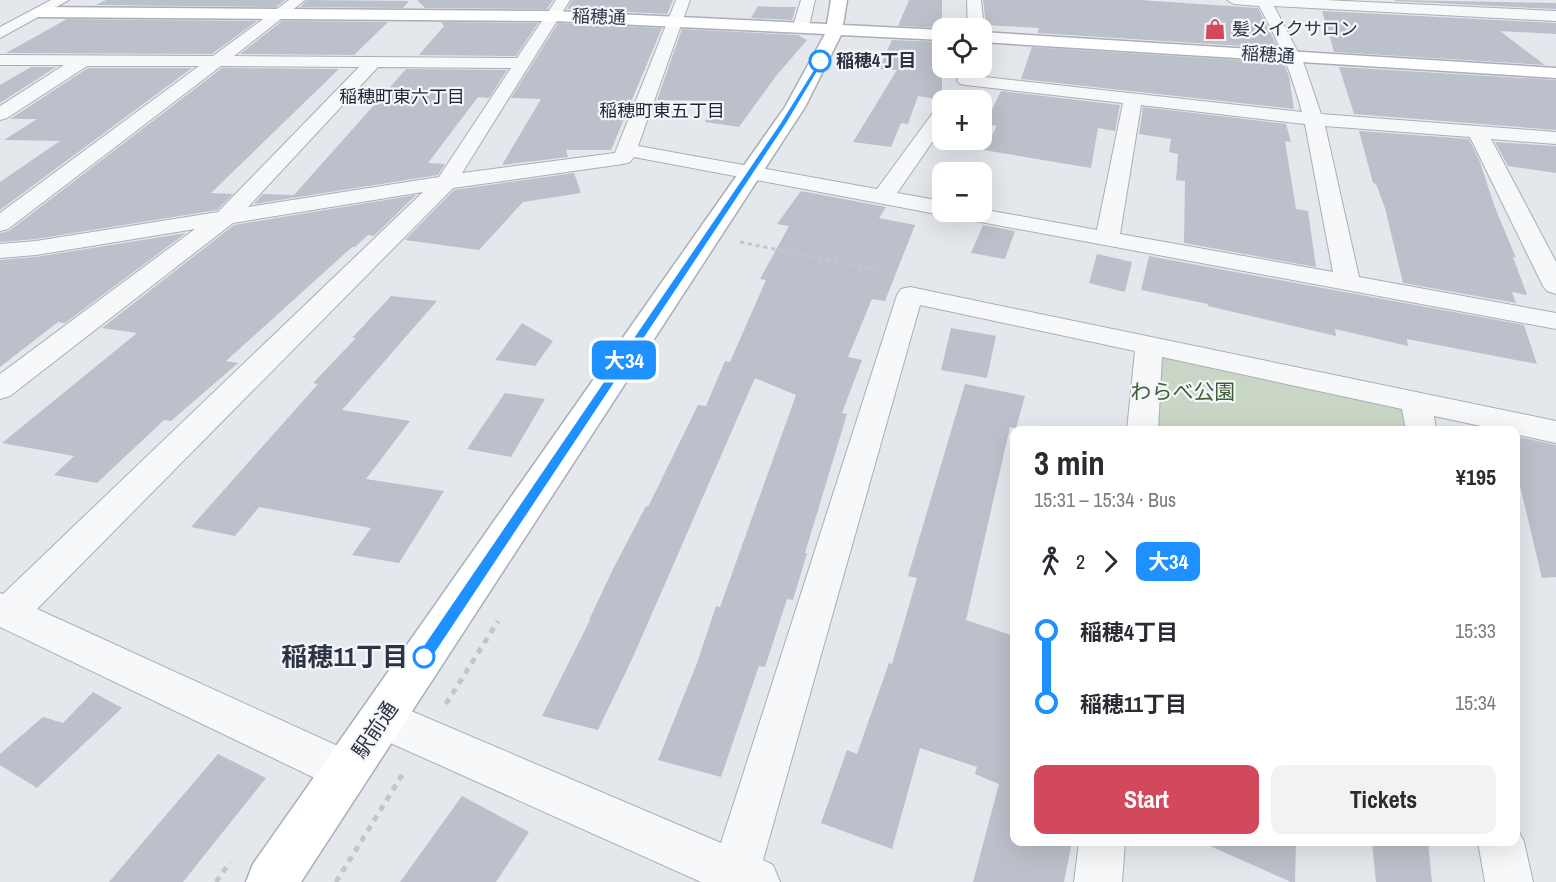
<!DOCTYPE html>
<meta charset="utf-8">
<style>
:root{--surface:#fff;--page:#f2f2f3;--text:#2b2b33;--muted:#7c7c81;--accent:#d1495b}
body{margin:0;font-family:"Archivo Narrow","Noto Sans JP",sans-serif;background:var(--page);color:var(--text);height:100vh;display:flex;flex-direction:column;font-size:22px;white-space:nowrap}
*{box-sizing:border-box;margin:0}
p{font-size:20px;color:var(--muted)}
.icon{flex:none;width:33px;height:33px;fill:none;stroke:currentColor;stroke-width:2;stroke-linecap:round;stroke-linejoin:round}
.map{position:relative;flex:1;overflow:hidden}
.panel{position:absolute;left:1010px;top:426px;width:510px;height:420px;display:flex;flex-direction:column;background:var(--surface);border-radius:12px;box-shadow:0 6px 24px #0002}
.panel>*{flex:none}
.badge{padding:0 12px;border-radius:9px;font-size:21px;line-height:39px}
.tools{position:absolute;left:932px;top:18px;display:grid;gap:12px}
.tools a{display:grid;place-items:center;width:60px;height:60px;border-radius:12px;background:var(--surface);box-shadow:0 6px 24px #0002;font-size:30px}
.map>.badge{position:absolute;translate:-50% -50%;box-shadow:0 0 0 3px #fff}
.legs{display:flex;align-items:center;gap:9px;height:66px;padding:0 24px;font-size:20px}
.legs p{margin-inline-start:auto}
.overview{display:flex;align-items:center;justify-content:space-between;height:102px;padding:0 24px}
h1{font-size:33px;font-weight:700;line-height:45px}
.primary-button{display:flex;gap:12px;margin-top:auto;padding:12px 24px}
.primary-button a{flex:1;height:69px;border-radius:12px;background:var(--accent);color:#fff;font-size:24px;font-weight:700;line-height:69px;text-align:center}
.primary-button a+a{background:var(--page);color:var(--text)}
ul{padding:0 24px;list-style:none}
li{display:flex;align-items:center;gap:21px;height:72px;font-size:22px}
li i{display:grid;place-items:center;width:9px;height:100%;margin:0 8px;background:currentColor}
li i::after{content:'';width:15px;height:15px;margin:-8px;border:4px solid;border-radius:50%;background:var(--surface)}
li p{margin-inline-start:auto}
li:first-child i{background:linear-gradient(#0000 50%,currentColor 0)}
li:last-child i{background:linear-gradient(currentColor 50%,#0000 0)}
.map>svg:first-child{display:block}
.green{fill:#c9d6c5}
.building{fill:#bbc0ca}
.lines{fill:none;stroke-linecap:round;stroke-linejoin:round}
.street-casing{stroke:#a9aeb7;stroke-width:2}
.secondary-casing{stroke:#a9aeb7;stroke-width:3}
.path-far1{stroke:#c2c5cb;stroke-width:3;stroke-dasharray:4 4;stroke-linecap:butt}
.path{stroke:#c2c5cb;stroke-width:5;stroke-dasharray:6 6;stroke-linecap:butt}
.street{fill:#f7f8fa;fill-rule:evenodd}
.secondary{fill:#fff;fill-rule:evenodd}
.line-1{fill:#1e90ff;stroke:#fff;stroke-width:1.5}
.stop-1-dot{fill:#fff;stroke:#1e90ff;stroke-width:3}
.labels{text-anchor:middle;stroke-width:4.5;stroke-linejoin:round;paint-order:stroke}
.far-street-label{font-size:18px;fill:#2b3445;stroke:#f4f6f9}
.far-poi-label{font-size:18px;fill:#2b3445;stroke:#f4f6f9;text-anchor:start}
.far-stop-label{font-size:18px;font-weight:bold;fill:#2b3445;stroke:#f4f6f9;text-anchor:start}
.far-neighbourhood-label{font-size:18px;fill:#1d2536;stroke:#f4f6f9}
.park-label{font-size:21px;fill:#3f6138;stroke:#f4f6f9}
.street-label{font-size:21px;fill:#2b3445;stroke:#f4f6f9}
.near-stop-label{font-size:26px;font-weight:bold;fill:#2b3445;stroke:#f4f6f9;text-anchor:end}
</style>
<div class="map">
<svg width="1556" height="882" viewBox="0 0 1556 882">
<rect width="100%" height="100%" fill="#e4e7ec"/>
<!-- green -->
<path class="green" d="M 1149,346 L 1416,403 L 1421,430 L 1142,429 Z"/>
<!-- building -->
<path class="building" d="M 106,0 L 285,0 L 276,7 L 96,5 Z
M 307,0 L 409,1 L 403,8 L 300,7 Z
M 417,0 L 553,0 L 547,9 L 425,8 Z
M 572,0 L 673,0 L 667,14 L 567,9 Z
M 909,0 L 942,0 L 942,28 L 898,26 Z
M 983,0 L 1139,0 L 1258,8 L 1278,48 L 1037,33 L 1039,28 L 986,25 Z
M 1395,0 L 1556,3 L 1556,9 L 1395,1 Z
M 758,6 L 773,7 L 796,7 L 792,20 L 751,18 Z
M 1322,11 L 1556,23 L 1556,34 L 1500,31 L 1545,65 L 1334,52 Z
M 67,19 L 257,21 L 212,54 L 6,53 Z
M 282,21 L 388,22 L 354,55 L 240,54 Z
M 441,22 L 538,23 L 516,56 L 419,55 L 444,26 Z
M 558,23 L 662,28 L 611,150 L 566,150 L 568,157 L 502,165 L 541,99 L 511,98 Z
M 682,29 L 798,35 L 807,40 L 776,76 L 739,127 L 705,122 L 721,101 L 657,100 Z
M 892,40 L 942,42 L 942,100 L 918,96 L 908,124 L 901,123 L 891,147 L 853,142 L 897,70 L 879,69 Z
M 1032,47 L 1284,63 L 1289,77 L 1294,109 L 1021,79 Z
M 31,67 L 56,67 L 0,103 L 0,85 Z
M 1339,67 L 1556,80 L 1556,130 L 1354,114 Z
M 88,68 L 192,68 L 0,210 L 0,182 L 60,141 L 4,140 L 37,119 L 10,119 Z
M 222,68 L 339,69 L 211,193 L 233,194 L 217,210 L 36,239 L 0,242 L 0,233 L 9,231 Z
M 406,69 L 507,70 L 489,98 L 478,97 L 428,163 L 445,164 L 438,175 L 254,204 L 263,194 L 294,195 Z
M 1001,91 L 1120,105 L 1115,131 L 1098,128 L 1091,168 L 984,150 L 997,126 L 985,124 Z
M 1143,107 L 1286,124 L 1291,142 L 1285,141 L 1296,209 L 1308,211 L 1316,267 L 1184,243 L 1185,181 L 1176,180 L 1178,154 L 1169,152 L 1171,139 L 1139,134 Z
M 1359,131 L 1469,139 L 1480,162 L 1494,205 L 1516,258 L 1513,257 L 1527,295 L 1512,292 L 1516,303 L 1403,283 L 1385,208 L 1376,184 L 1373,183 Z
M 1495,142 L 1556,146 L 1556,173 L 1508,166 Z
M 574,173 L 581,193 L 523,202 L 479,250 L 405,240 L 454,190 Z
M 801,191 L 886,207 L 879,218 L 915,225 L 885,301 L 872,299 L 848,357 L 862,360 L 842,413 L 847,414 L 805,553 L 807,553 L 793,600 L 787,599 L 765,667 L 759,666 L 721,777 L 658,760 L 697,663 L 716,606 L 720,607 L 796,395 L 755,378 L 633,657 L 598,730 L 542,716 L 590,620 L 589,620 L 613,569 L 646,506 L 648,507 L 698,405 L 706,406 L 725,361 L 730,362 L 766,280 L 760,279 L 789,226 L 777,224 Z
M 416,195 L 374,236 L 368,235 L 355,247 L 352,247 L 226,361 L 238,363 L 171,421 L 164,420 L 97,483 L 54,475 L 74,456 L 2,443 L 137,333 L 102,328 L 234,225 Z
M 983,225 L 1015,231 L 1005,259 L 971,253 Z
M 186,233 L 65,323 L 58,322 L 0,367 L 0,260 L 36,257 Z
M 1097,254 L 1132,262 L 1125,292 L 1089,283 Z
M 1149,256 L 1524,325 L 1537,364 L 1407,339 L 1408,346 L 1335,329 L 1336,336 L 1208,306 L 1208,304 L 1141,290 Z
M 391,296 L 437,301 L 342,410 L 410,421 L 366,479 L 444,491 L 399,563 L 352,555 L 371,528 L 259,507 L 235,536 L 191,527 L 318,384 L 313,383 L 356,338 L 352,338 Z
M 522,323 L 553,341 L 535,366 L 495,360 Z
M 951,328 L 996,336 L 987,378 L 941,370 Z
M 965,384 L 1025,396 L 1016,428 L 1010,427 L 966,620 L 1014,636 L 1014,842 L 1072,842 L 1064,882 L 973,882 L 999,784 L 975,774 L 977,767 L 920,748 L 892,849 L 821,823 L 847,750 L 857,754 L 889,663 L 892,664 L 917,578 L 908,576 Z
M 505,393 L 545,399 L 511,457 L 467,449 Z
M 1515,436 L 1556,445 L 1556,577 L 1542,578 L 1515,465 Z
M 93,692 L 122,708 L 37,788 L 0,765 L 0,754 L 43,717 L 63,723 Z
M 218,754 L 266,778 L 183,882 L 109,882 Z
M 462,796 L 529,832 L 496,882 L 400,882 Z
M 1201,842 L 1296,842 L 1295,882 L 1291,882 Z
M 1372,842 L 1428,842 L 1432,882 L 1376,882 Z"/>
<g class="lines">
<defs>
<path id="street" d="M 51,0 L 69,0 L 0,38 L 0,27 Z
M 289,0 L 305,0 L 234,56 L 517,58 L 556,0 L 570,0 L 462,173 L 615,153 L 676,0 L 690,0 L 638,146 L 877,189 L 935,110 L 942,108 L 942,128 L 897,193 L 942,201 L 942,212 L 951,212 L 942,215 L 634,157 L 630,162 L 623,164 L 453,188 L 37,609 L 362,757 L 368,772 L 362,787 L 346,793 L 0,627 L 0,593 L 3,594 L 423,192 L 233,223 L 10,396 L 0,399 L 0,374 L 195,229 L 36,255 L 0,258 L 0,244 L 36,241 L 218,212 L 359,67 L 221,66 L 8,229 L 0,231 L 0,213 L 199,66 L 87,66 L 7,118 L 0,120 L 0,106 L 64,65 L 0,65 L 0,55 L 213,56 ZM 378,67 L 511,68 L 439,177 L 248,207 Z
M 801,0 L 815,0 L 809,26 L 801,31 L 793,26 Z
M 967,0 L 981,0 L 984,28 L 982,31 L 981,28 L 968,28 Z
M 1227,0 L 1324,0 L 1556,11 L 1556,21 L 1274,6 L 1304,64 L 1321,114 L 1556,132 L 1556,144 L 1491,139 L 1556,262 L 1556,294 L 1547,291 L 1543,286 L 1470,137 L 1325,126 L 1359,277 L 1556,313 L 1556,329 L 954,217 L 951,212 L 981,212 L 981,209 L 1097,230 L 1123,103 L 966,85 L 960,84 L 957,80 L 960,76 L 966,75 L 1302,112 C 1292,74 1278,39 1259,6 L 1234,4 ZM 1141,105 L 1305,124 L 1333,272 L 1120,234 Z
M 910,287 L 1556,421 L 1556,443 L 1515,434 L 1515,430 L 1500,430 L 1434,416 L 1436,430 L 1406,430 L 1402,409 L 1162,357 L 1158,430 L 1127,430 L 1135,351 L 920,305 L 763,860 L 773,865 L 780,882 L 701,882 L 368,733 L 362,719 L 368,705 L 383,699 L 721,843 L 897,295 L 901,289 Z
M 1515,824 L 1524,842 L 1533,882 L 1485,882 L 1478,842 L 1515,842 Z
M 1079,842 L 1125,842 L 1122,882 L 1074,882 Z"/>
<path id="secondary" d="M 831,0 L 847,0 L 843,25 L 942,30 L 942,40 L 841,35 L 805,107 L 301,882 L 246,882 L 253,864 L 785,107 L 825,34 L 553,21 L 39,17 L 31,12 L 39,7 L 553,11 L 827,24 Z
M 981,32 L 1556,68 L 1556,78 L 981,42 Z"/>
</defs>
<!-- street casing -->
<use href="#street" class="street-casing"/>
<!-- secondary casing -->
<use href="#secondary" class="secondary-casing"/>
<!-- path-far1 -->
<path class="path-far1" d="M 740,242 L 891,273"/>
<!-- path -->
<path class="path" d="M 446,704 L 498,621
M 216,882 L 230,862
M 336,882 L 404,772"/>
<!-- street -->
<use href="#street" class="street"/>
<!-- secondary -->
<use href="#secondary" class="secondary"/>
</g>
<!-- line-1 -->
<path class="line-1" d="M 820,59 L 824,61 L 787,123 L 430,661 L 424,663 L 419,661 L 417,657 L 419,652 L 780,123 Z"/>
<!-- icons -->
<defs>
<symbol id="shop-bare" viewBox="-9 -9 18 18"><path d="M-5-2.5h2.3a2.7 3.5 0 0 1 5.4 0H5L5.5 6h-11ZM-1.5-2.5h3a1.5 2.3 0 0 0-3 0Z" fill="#d1495b" stroke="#f4f6f9" stroke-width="2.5" paint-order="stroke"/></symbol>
</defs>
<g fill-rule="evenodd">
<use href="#shop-bare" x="1200" y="14" width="30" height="30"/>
</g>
<!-- markers -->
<g class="stop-1-dot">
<circle cx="820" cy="61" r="10"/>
<circle cx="424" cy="657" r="10"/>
</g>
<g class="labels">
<!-- far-street labels -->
<g class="far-street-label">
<text transform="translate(599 17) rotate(2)" y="6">稲穂通</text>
<text transform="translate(1268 55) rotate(4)" y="6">稲穂通</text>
</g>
<!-- far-poi labels -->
<g class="far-poi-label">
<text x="1232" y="35">髪メイクサロン</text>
</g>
<!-- far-stop labels -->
<g class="far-stop-label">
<text x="836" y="67">稲穂4丁目</text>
</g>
<!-- far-neighbourhood labels -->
<g class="far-neighbourhood-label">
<text x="402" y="103">稲穂町東六丁目</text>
<text x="662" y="117">稲穂町東五丁目</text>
</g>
<!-- park labels -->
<g class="park-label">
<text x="1183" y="399">わらべ公園</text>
</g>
<!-- street labels -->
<g class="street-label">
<text transform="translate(375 730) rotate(-56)" y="7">駅前通</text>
</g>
<!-- near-stop labels -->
<g class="near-stop-label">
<text x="408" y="666">稲穂11丁目</text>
</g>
</g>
</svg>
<div class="tools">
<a><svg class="icon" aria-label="locate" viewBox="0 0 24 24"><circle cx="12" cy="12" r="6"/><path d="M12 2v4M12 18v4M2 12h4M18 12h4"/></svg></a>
<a>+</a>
<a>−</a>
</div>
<b class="badge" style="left:624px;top:360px;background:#1e90ff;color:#fff">大34</b>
<section class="panel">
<div class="overview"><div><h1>3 min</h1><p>15:31 – 15:34 · Bus</p></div><b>¥195</b></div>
<div class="legs"><svg class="icon" aria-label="walk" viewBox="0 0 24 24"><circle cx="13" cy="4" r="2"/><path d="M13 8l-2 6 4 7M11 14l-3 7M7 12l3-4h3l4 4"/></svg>2<svg class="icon" aria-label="forward" viewBox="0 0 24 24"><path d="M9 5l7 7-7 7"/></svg><b class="badge" style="background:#1e90ff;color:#fff">大34</b></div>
<ul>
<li><i style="color:#1e90ff"></i><b>稲穂4丁目</b><p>15:33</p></li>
<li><i style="color:#1e90ff"></i><b>稲穂11丁目</b><p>15:34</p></li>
</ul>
<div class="primary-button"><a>Start</a><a>Tickets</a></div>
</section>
</div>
